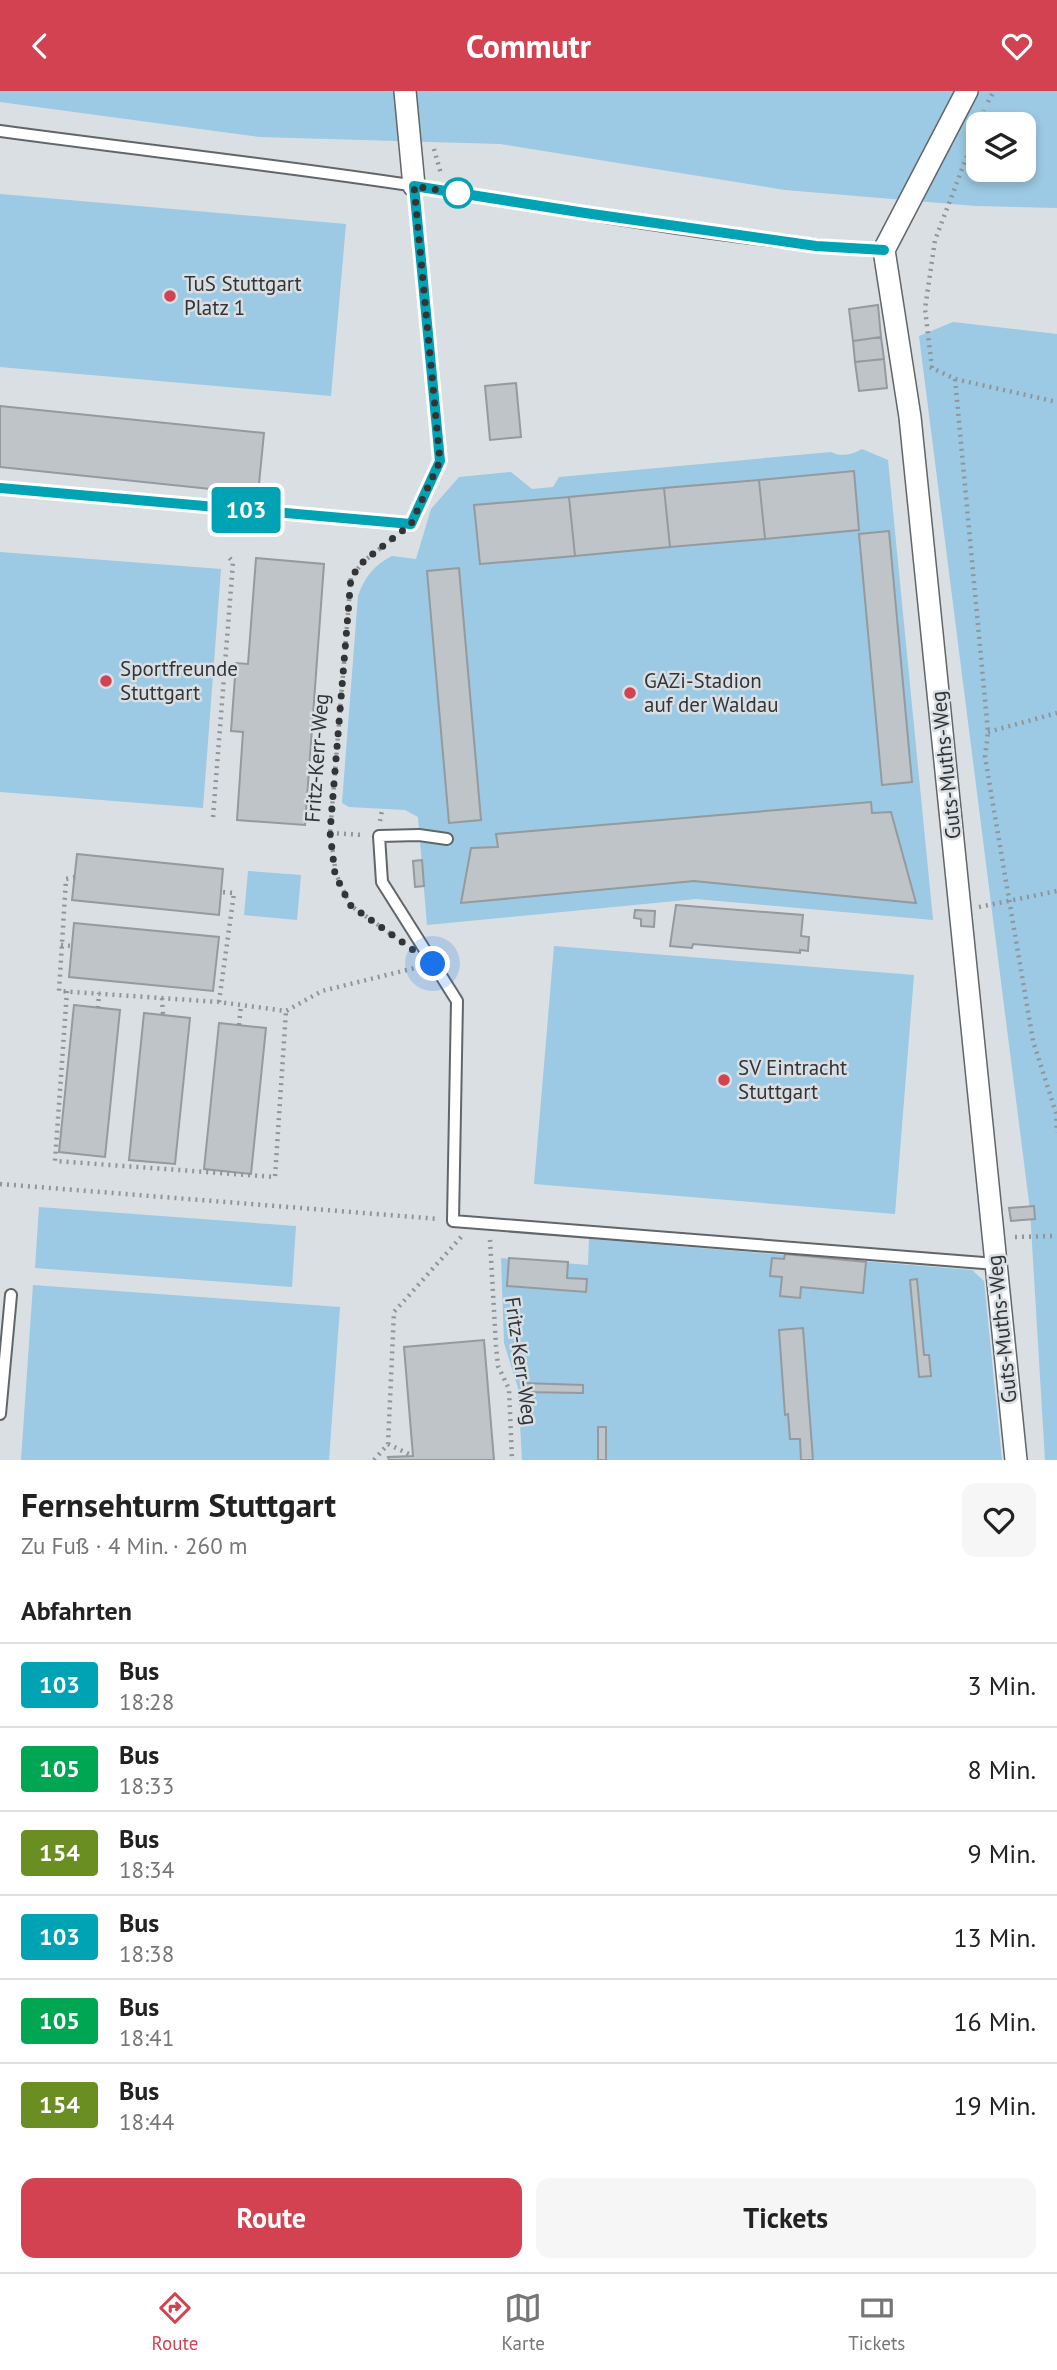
<!DOCTYPE html>
<html lang="de">
<meta charset="utf-8">
<style>
:root{--surface:#fff;--page:#f6f6f6;--text:#222;--muted:#767676;--line:#e0e0e0;--accent:#d34251}
body{margin:0;font-family:"PT Sans",sans-serif;background:var(--page);color:var(--text);height:100vh;display:flex;flex-direction:column;font-size:26px;white-space:nowrap}
*{box-sizing:border-box;margin:0}
p{font-size:23px;color:var(--muted)}
.icon{flex:none;width:38px;height:38px;fill:none;stroke:currentColor;stroke-width:2;stroke-linecap:round;stroke-linejoin:round}
.map{position:relative;height:1369px;overflow:hidden}
.side{display:flex;flex-direction:column;background:var(--surface);flex:1}
.side>*{flex:none}
.badge{padding:0 14px;border-radius:5px;font-size:24px;line-height:46px}
.tools{position:absolute;left:966px;top:21px;display:grid;gap:14px}
.tools a{display:grid;place-items:center;width:70px;height:70px;border-radius:14px;background:var(--surface);box-shadow:0 4px 10px #0003;font-size:35px}
.you{position:absolute;width:35px;height:35px;margin:-18px;border:5px solid #fff;border-radius:50%;background:#1a73e8;box-shadow:0 0 0 10px #1a73e833}
.map>.badge{position:absolute;translate:-50% -50%;box-shadow:0 0 0 4px #fff}
h2{padding:0 21px;font-size:26px;line-height:63px}
.round{display:grid;place-items:center;flex:none;width:74px;height:74px;border-radius:14px;background:var(--page)}
.overview{display:flex;align-items:center;justify-content:space-between;height:119px;padding:0 21px}
h1{font-size:33px;font-weight:700;line-height:52px}
.action{display:flex;gap:14px;margin-top:auto;padding:14px 21px}
.action a{flex:1;height:80px;border-radius:14px;background:var(--accent);color:#fff;font-size:28px;font-weight:700;line-height:80px;text-align:center}
.action a+a{background:var(--page);color:var(--text)}
ul{padding:0;list-style:none}
li{display:flex;align-items:center;gap:21px;height:84px;padding:0 21px;border-top:2px solid var(--line)}
li div{flex:1}
li b{display:block;font-size:26px}
li em{font-style:normal}
li .badge{min-width:77px;font-weight:700;text-align:center}
header{display:flex;justify-content:space-between;align-items:center;height:91px;padding:0 21px;background:var(--accent);color:#fff;font-size:32px;font-weight:700}
.dock{display:flex;justify-content:space-around;align-items:center;height:98px;border-top:2px solid var(--line);background:var(--surface);font-size:19px;color:var(--muted)}
.dock a{display:grid;justify-items:center;gap:4px}
.dock .active{color:var(--accent)}
.map>svg:first-child{display:block}
.green{fill:#9cc9e3;fill-rule:evenodd}
.building{fill:#bec4c8;stroke:#949a9d;stroke-width:2}
.lines{fill:none;stroke-linecap:round;stroke-linejoin:round}
.lane-casing{stroke:#61666a;stroke-width:14}
.street-casing{stroke:#61666a;stroke-width:24}
.path{stroke:#919598;stroke-width:4.5;stroke-dasharray:2 5;stroke-linecap:butt}
.lane{stroke:#fff;stroke-width:10}
.street{stroke:#fff;stroke-width:21}
.line-casing{stroke:#fff;stroke-width:16}
.line{stroke:#00a3b4;stroke-width:10}
.walk{stroke:#323436;stroke-width:7;stroke-dasharray:0 12.6}
.stop-dot{fill:#fff;stroke:#00a3b4;stroke-width:3.5}
.poi-dot{fill:#d34251;stroke:#d9dfe3;stroke-width:2.5}
.labels{text-anchor:middle;stroke-width:5;stroke-linejoin:round;paint-order:stroke}
.poi-label{font-size:21px;fill:#323436;stroke:#d9dfe3;text-anchor:start}
.street-label{font-size:21px;fill:#323436;stroke:#d9dfe3}
</style>
<header><svg class="icon" aria-label="back" viewBox="0 0 24 24"><path d="M15 5l-7 7 7 7"/></svg>Commutr<svg class="icon" aria-label="heart" viewBox="0 0 24 24"><path d="M12 20l-8-8c-3-5 5-10 8-4 3-6 11-1 8 4z"/></svg></header>
<div class="map">
<svg width="1057" height="1369" viewBox="0 0 1057 1369">
<rect width="100%" height="100%" fill="#d9dfe3"/>
<!-- green -->
<path class="green" d="M 0,0 L 1057,0 L 1057,117 L 976,115 L 785,99 L 500,53 L 260,46 L 0,11 ZM 978,33 L 1024,33 L 1024,79 L 978,79 Z
M 0,103 L 346,133 L 331,305 L 0,276 Z
M 953,231 L 1057,243 L 1057,1369 L 1045,1369 L 1030,1119 L 919,245 Z
M 862,358 L 888,369 L 933,829 L 696,808 L 427,834 L 418,726 L 405,719 L 349,716 L 342,712 L 358,505 C 364,487 374,474 392,465 L 416,468 L 431,418 L 459,386 L 511,381 L 532,398 L 553,396 L 559,386 L 831,361 C 841,366 852,364 862,358 Z
M 0,461 L 221,478 L 203,717 L 0,701 Z
M 248,780 L 301,784 L 297,829 L 244,824 Z
M 554,855 L 914,884 L 895,1123 L 534,1093 Z
M 39,1116 L 296,1135 L 292,1196 L 35,1177 Z
M 589,1148 L 972,1179 L 984,1190 L 1002,1369 L 522,1369 L 518,1297 L 504,1252 L 501,1167 L 588,1174 Z
M 33,1194 L 340,1216 L 329,1369 L 21,1369 Z"/>
<!-- building -->
<path class="building" d="M 878,214 L 881,246 L 853,250 L 849,218 Z
M 881,246 L 884,268 L 855,271 L 853,250 Z
M 884,268 L 887,297 L 859,300 L 855,271 Z
M 516,292 L 521,346 L 490,349 L 485,295 Z
M 0,315 L 264,342 L 258,403 L 0,376 Z
M 854,380 L 859,439 L 765,448 L 759,389 Z
M 759,389 L 765,448 L 670,456 L 664,397 Z
M 664,397 L 670,456 L 575,465 L 569,406 Z
M 569,406 L 575,465 L 480,473 L 474,414 Z
M 889,440 L 912,691 L 882,694 L 859,443 Z
M 256,467 L 324,473 L 305,734 L 237,729 L 243,641 L 231,640 L 236,572 L 248,573 Z
M 459,477 L 481,729 L 449,732 L 427,480 Z
M 871,711 L 872,722 L 891,721 L 916,812 L 694,790 L 461,812 L 471,757 L 498,756 L 496,743 Z
M 77,763 L 223,778 L 219,824 L 72,809 Z
M 422,769 L 424,795 L 415,796 L 413,770 Z
M 676,814 L 803,824 L 801,845 L 809,846 L 808,860 L 800,859 L 800,862 L 693,853 L 692,857 L 670,855 Z
M 635,819 L 655,820 L 654,836 L 641,835 L 641,828 L 634,827 Z
M 74,832 L 219,846 L 213,900 L 69,886 Z
M 74,914 L 120,919 L 105,1066 L 59,1061 Z
M 144,922 L 190,927 L 175,1073 L 129,1069 Z
M 219,932 L 266,937 L 251,1083 L 204,1078 Z
M 1034,1115 L 1035,1128 L 1011,1130 L 1009,1117 Z
M 785,1163 L 866,1171 L 863,1202 L 801,1196 L 800,1207 L 780,1205 L 782,1186 L 770,1185 L 772,1167 L 784,1168 Z
M 509,1167 L 568,1171 L 567,1187 L 587,1188 L 586,1201 L 507,1195 Z
M 917,1188 L 924,1264 L 929,1264 L 931,1285 L 919,1286 L 910,1189 Z
M 803,1237 L 813,1369 L 801,1369 L 800,1348 L 790,1348 L 788,1323 L 785,1324 L 779,1239 Z
M 484,1249 L 494,1369 L 389,1369 L 388,1366 L 413,1365 L 404,1256 Z
M 522,1292 L 583,1294 L 583,1302 L 522,1301 Z
M 598,1336 L 606,1336 L 606,1369 L 598,1369 Z"/>
<g class="lines">
<defs>
<path id="lane" d="M 0,40 C 139,59 278,74 416,95 C 571,119 727,151 884,159
M 0,397 L 411,433 L 440,370 L 414,95
M 447,748 L 419,744 L 379,745 L 382,791 L 457,910 L 453,1130 L 996,1173
M 0,1323 L 11,1204"/>
<path id="street" d="M 405,0 L 414,95
M 967,0 L 884,159 L 910,326 L 1016,1369"/>
</defs>
<!-- lane casing -->
<use href="#lane" class="lane-casing"/>
<!-- street casing -->
<use href="#street" class="street-casing"/>
<!-- path -->
<path class="path" d="M 988,11 L 994,0
M 979,33 L 984,19
M 434,58 L 441,83
M 930,276 L 955,288 L 1057,311
M 932,277 L 925,218 L 935,149 L 978,36
M 955,288 L 988,641 L 985,666 L 1033,950 L 1056,1022 L 1057,1042
M 391,449 L 364,470 L 351,486 L 330,742 L 336,783 L 350,814 L 395,846
M 988,641 L 1057,622
M 213,726 L 233,471 L 227,464
M 380,730 L 382,719
M 330,742 L 364,744
M 75,786 L 66,788 L 59,900 L 219,911 L 286,920 L 322,900 L 419,876
M 979,816 L 1057,800
M 61,854 L 72,855
M 67,900 L 55,1070 L 275,1086 L 286,920
M 162,907 L 163,924
M 219,911 L 234,802 L 221,801
M 98,917 L 99,902
M 239,934 L 241,914
M 0,1093 L 439,1128
M 1015,1146 L 1057,1145
M 490,1149 L 496,1255 L 498,1275 L 509,1298 L 512,1369
M 388,1353 L 413,1365
M 374,1369 L 388,1353 L 394,1221 L 462,1145"/>
<!-- lane -->
<use href="#lane" class="lane"/>
<!-- street -->
<use href="#street" class="street"/>
</g>
<g class="lines">
<defs>
<path id="line" d="M 0,397 L 411,433 L 440,370 L 414,95 L 585,122 L 816,155 L 884,159"/>
</defs>
<!-- line casing -->
<use href="#line" class="line-casing"/>
<!-- line -->
<use href="#line" class="line"/>
<!-- walk -->
<path class="walk" d="M 433,873 L 350,814 L 335,783 L 330,741 L 351,486 L 364,470 L 411,433 L 440,370 L 414,95 L 463,103 L 458,102"/>
</g>
<!-- markers -->
<circle class="stop-dot" cx="458" cy="102" r="14"/>
<g class="poi-dot">
<circle cx="170" cy="205" r="7"/>
<circle cx="106" cy="590" r="7"/>
<circle cx="630" cy="602" r="7"/>
<circle cx="724" cy="989" r="7"/>
</g>
<g class="labels">
<!-- poi labels -->
<g class="poi-label">
<text x="184" y="200">TuS Stuttgart<tspan x="184" dy="24">Platz 1</tspan></text>
<text x="120" y="585">Sportfreunde<tspan x="120" dy="24">Stuttgart</tspan></text>
<text x="644" y="597">GAZi-Stadion<tspan x="644" dy="24">auf der Waldau</tspan></text>
<text x="738" y="984">SV Eintracht<tspan x="738" dy="24">Stuttgart</tspan></text>
</g>
<!-- street labels -->
<g class="street-label">
<text transform="translate(317 667) rotate(-86)" y="7">Fritz-Kerr-Weg</text>
<text transform="translate(946 674) rotate(-96)" y="7">Guts-Muths-Weg</text>
<text transform="translate(1002 1238) rotate(-96)" y="7">Guts-Muths-Weg</text>
<text transform="translate(521 1270) rotate(82)" y="7">Fritz-Kerr-Weg</text>
</g>
</g>
</svg>
<div class="tools">
<a><svg class="icon" aria-label="layers" viewBox="0 0 24 24"><path d="M12 4l9 5-9 5-9-5zM3 14l9 5 9-5"/></svg></a>
</div>
<div class="you" style="left:433px;top:873px"></div>
<b class="badge" style="left:246px;top:419px;background:#00a3b4;color:#fff">103</b>
</div>
<section class="side">
<div class="overview"><div><h1>Fernsehturm Stuttgart</h1><p>Zu Fuß · 4 Min. · 260 m</p></div><a class="round"><svg class="icon" aria-label="heart" viewBox="0 0 24 24"><path d="M12 20l-8-8c-3-5 5-10 8-4 3-6 11-1 8 4z"/></svg></a></div>
<h2>Abfahrten</h2>
<ul>
<li><span class="badge" style="background:#00a3b4;color:#fff">103</span><div><b>Bus</b><p>18:28</p></div><em>3 Min.</em></li>
<li><span class="badge" style="background:#00a651;color:#fff">105</span><div><b>Bus</b><p>18:33</p></div><em>8 Min.</em></li>
<li><span class="badge" style="background:#6b8e23;color:#fff">154</span><div><b>Bus</b><p>18:34</p></div><em>9 Min.</em></li>
<li><span class="badge" style="background:#00a3b4;color:#fff">103</span><div><b>Bus</b><p>18:38</p></div><em>13 Min.</em></li>
<li><span class="badge" style="background:#00a651;color:#fff">105</span><div><b>Bus</b><p>18:41</p></div><em>16 Min.</em></li>
<li><span class="badge" style="background:#6b8e23;color:#fff">154</span><div><b>Bus</b><p>18:44</p></div><em>19 Min.</em></li>
</ul>
<div class="action"><a>Route</a><a>Tickets</a></div>
</section>
<nav class="dock">
<a class="active"><svg class="icon" aria-label="directions" viewBox="0 0 24 24"><path d="M12 3l9 9-9 9-9-9zM9 14v-3h6M13 9l2 2-2 2"/></svg>Route</a>
<a><svg class="icon" aria-label="map" viewBox="0 0 24 24"><path d="M3 6l6-2 6 2 6-2v14l-6 2-6-2-6 2zM9 4v14M15 6v14"/></svg>Karte</a>
<a><svg class="icon" aria-label="tickets" viewBox="0 0 24 24"><path d="M3 7h18v10H3zM15 7v10"/></svg>Tickets</a>
</nav>
